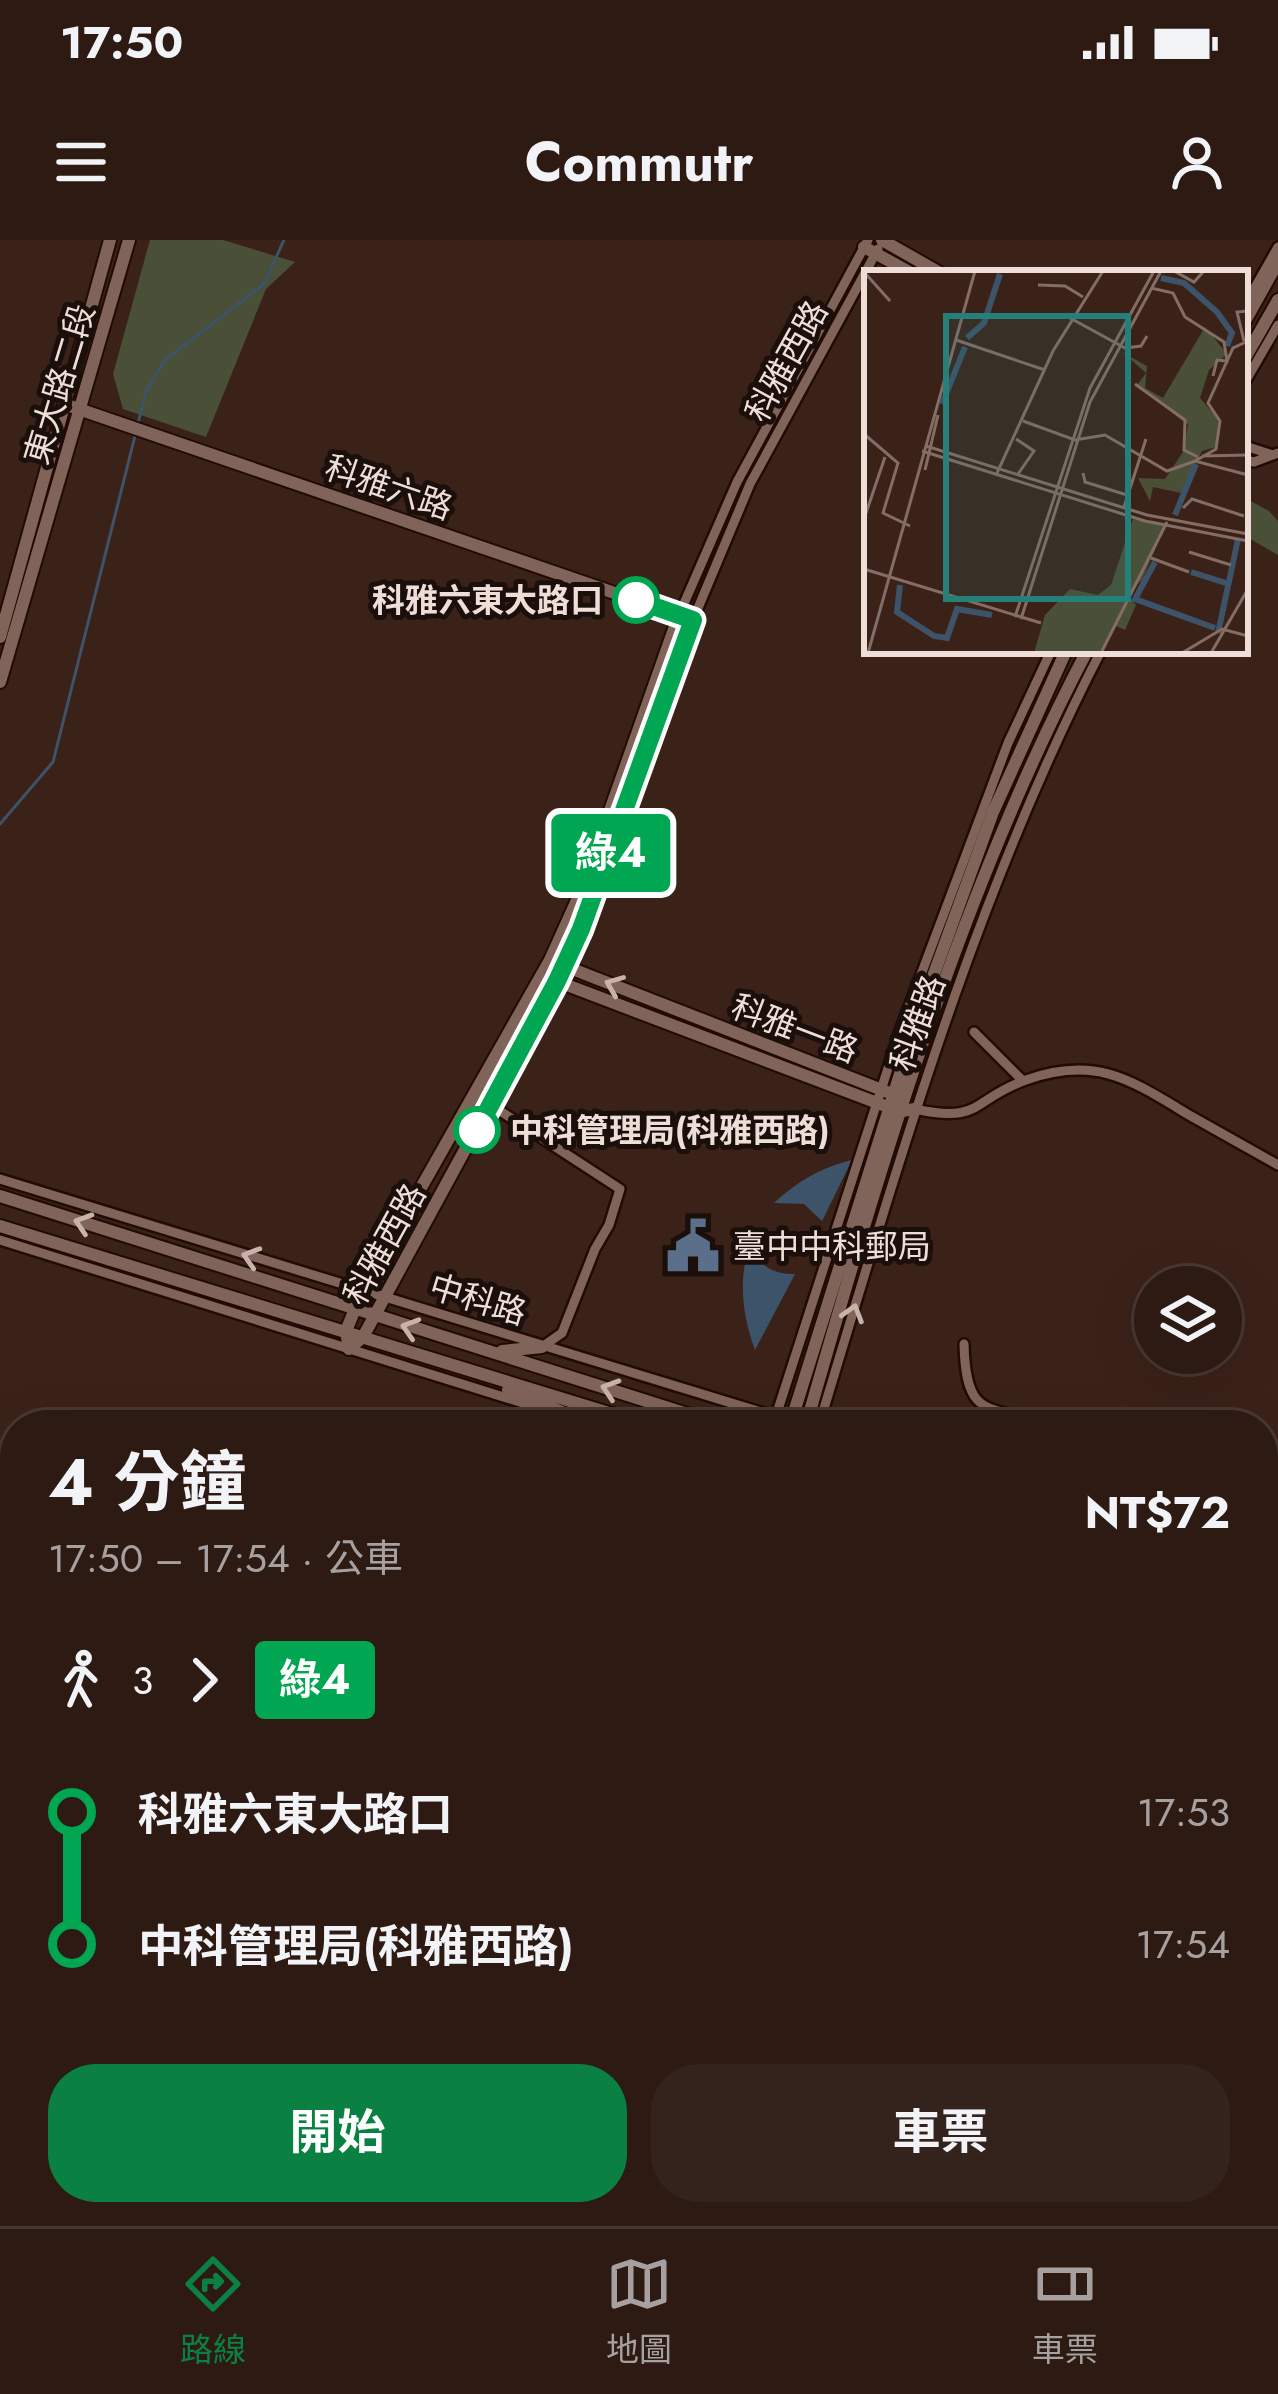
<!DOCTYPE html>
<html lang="zh-TW">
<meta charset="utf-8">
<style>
:root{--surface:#2c1a13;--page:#34231c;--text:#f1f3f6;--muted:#a6a1a0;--line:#483833;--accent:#0b8043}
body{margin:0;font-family:Jost,"Noto Sans TC",sans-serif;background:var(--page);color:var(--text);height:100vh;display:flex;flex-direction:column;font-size:45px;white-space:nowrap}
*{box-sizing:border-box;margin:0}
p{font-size:39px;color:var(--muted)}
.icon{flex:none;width:66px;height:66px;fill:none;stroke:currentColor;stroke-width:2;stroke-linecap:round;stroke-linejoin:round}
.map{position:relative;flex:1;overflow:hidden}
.panel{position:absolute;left:0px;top:1170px;width:1278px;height:816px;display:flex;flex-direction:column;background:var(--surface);border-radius:48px 48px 0 0;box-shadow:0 12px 48px #0002,0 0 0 3px var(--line)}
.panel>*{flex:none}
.badge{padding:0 24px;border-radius:9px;font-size:42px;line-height:78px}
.controls{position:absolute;left:1134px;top:1026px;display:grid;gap:24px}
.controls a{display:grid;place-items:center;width:108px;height:108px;border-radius:50%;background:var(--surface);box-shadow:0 12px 48px #0002,0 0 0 3px var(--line);font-size:60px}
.map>.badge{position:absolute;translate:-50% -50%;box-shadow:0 0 0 6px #fff}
.legs{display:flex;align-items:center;gap:18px;height:132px;padding:0 48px;font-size:39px}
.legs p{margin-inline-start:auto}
.headline{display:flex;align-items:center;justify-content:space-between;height:204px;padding:0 48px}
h1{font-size:66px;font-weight:700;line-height:90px}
.action{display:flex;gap:24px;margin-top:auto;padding:24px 48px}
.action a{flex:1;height:138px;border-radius:48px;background:var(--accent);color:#fff;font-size:48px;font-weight:700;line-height:138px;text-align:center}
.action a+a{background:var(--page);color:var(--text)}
ul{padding:0 48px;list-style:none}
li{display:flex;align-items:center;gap:42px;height:132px;font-size:45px}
li i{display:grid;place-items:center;width:18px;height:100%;margin:0 15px;background:currentColor}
li i::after{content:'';width:30px;height:30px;margin:-15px;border:9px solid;border-radius:50%;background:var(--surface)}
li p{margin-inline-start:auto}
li:first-child i{background:linear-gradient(#0000 50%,currentColor 0)}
li:last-child i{background:linear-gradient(currentColor 50%,#0000 0)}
.status{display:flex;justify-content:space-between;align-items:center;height:84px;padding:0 60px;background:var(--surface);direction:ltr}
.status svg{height:33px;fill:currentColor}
header{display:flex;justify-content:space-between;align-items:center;height:156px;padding:0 48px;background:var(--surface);font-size:54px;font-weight:700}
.tab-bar{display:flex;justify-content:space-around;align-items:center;height:168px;border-top:3px solid var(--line);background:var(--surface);font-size:33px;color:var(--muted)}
.tab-bar a{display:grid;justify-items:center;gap:6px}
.tab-bar .selected{color:var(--accent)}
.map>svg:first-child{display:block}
.green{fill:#4a4f37}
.water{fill:#3c5369}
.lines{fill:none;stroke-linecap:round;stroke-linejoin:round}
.stream{stroke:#3c5369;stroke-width:3}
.minor-casing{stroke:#210b04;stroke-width:14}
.tertiary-casing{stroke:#210b04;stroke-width:16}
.minor{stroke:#816459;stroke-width:9}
.tertiary{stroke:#816459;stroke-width:12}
.oneway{stroke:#c8b3ac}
.line-1-casing{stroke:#fff;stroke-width:27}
.line-1{stroke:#00a651;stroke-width:18}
.stop-1-dot{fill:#fff;stroke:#00a651;stroke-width:6}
.labels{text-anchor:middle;stroke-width:10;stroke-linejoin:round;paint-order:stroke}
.street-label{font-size:33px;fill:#efded8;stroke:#1a0f0b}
.stop-label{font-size:33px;font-weight:bold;fill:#efded8;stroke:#1a0f0b;text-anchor:end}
.poi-label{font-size:33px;fill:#efded8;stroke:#1a0f0b;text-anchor:start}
.inset-river{fill:none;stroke:#3c5369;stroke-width:6}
.inset-road{fill:none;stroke:#836d65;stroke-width:3}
.view{fill:#258079;fill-opacity:0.15;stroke:#258079;stroke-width:6}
.inset-edge{fill:none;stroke:#efded8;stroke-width:6}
</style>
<div class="status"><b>17:50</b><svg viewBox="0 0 49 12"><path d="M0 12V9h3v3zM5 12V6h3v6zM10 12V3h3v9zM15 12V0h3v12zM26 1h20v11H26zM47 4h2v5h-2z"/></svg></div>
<header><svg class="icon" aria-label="menu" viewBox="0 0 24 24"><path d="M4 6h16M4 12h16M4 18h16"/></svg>Commutr<svg class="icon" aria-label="person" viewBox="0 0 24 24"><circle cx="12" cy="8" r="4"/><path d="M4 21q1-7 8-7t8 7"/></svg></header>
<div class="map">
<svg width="1278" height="1986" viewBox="0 0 1278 1986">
<rect width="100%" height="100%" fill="#3b2219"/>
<!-- green -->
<path class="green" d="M 150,0 L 223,0 L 295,22 L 266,49 L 206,197 L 123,169 L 113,134 Z
M 1245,258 L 1269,271 L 1278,281 L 1278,315 L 1245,296 Z
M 1278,1543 L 1278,1944 L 1263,1954 L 1263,1591 Z
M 1275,1963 L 1278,1986 L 1126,1986 L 1135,1971 L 1263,1971 L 1263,1965 Z
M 818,1971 L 1119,1971 L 1098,1986 L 804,1986 Z"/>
<!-- water -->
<path class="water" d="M 852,920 L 822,981 L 804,964 L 774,963 C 798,941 820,928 852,920 Z
M 752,1000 C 754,1024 773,1035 795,1034 L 755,1110 C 742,1074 737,1036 752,1000 Z"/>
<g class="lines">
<!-- stream -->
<path class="stream" d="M 137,187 L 146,152 L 164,121 L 264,44 L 284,0
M 0,584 L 53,522 L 135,196"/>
<defs>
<path id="minor" d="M 1245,65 L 1278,7
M 1245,142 L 1278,85
M 1245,206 L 1273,215
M 1245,220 L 1254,222 L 1278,213
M 679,375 L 737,242 L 868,0
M 693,380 L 750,244 L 878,9
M 974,792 L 1023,841
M 491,865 L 620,949 L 609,985 L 595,1009 L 562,1093 L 542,1107
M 915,869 C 982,884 972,859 1026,840 C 1096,815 1131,840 1189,875 C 1219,892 1248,908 1278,925
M 0,939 L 803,1185
M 0,1000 L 539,1168
M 964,1104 C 966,1182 989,1164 1050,1185
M 773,1185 L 901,788 L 1008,503 L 1051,411
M 819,1185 C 899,922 974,656 1101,411
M 1263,1294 L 1278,1241
M 1263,1323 L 1278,1328
M 1263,1399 L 1278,1403
M 0,1947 L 15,1952
M 1263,1961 L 1278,1951
M 0,1962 L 15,1967
M 28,1971 L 76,1986
M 75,1971 L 118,1986
M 527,1986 L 531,1971
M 573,1986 L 577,1971
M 1255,1986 L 1259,1971"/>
<path id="tertiary" d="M 882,0 L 940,33
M 864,7 L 911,33
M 1245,81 L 1278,22
M 1245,118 L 1278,60
M 67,165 L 693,380 L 597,651 L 565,726 L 363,1097 L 349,1109
M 0,397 L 110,0
M 0,442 L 129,0
M 562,725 L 900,857
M 551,739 L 888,867 L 902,871 L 915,869
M 0,956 L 722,1185
M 0,986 L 648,1185
M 349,1109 L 346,1091 L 362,1052 L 550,720 L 583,647 L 679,375
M 502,1111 L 542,1107
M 508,1150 L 594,1185
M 790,1185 L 916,783 L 993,572 L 1066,411
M 806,1185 C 881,924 960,652 1087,411
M 1263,1346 L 1278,1351
M 1263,1371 L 1278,1376
M 535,1986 L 540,1971
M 557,1986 L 562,1971"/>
</defs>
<!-- minor casing -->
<use href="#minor" class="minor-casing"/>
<!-- tertiary casing -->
<use href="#tertiary" class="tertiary-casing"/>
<!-- minor -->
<use href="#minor" class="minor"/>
<!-- tertiary -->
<use href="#tertiary" class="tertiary"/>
</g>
<!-- one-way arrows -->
<defs><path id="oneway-chevron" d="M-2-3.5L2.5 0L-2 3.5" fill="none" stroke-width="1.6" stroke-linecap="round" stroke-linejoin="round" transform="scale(3)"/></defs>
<g class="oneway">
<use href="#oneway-chevron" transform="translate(614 745) rotate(-158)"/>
<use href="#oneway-chevron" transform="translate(83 983) rotate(-162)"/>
<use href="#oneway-chevron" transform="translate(251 1017) rotate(-163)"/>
<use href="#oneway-chevron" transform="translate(853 1073) rotate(-73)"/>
<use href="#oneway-chevron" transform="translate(410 1088) rotate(-163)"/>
<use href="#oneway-chevron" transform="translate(610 1149) rotate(-162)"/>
</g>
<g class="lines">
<defs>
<path id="line-1" d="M 477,890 L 557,741 L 581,689 L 693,380 L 636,360"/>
</defs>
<!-- line-1 casing -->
<use href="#line-1" class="line-1-casing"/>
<!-- line-1 -->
<use href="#line-1" class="line-1"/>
</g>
<!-- icons -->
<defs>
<symbol id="civic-bare" viewBox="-9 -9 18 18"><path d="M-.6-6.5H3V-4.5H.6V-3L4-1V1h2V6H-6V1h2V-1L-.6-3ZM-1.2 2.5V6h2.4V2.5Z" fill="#5c6f8a" stroke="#1a0f0b" stroke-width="2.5" paint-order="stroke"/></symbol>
</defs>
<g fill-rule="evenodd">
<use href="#civic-bare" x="655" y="968" width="76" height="76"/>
</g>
<!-- markers -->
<g class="stop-1-dot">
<circle cx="636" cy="360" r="21"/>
<circle cx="477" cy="890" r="21"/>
</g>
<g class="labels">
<!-- street labels -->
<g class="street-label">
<text transform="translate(786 121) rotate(-61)" y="12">科雅西路</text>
<text transform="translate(59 144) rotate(-73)" y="12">東大路二段</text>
<text transform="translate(389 247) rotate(19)" y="12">科雅六路</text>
<text transform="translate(917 783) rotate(-70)" y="12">科雅路</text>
<text transform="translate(795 788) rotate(21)" y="12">科雅一路</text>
<text transform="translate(384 1004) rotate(-61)" y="12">科雅西路</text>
<text transform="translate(478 1059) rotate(17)" y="12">中科路</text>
</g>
<!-- stop labels -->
<g class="stop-label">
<text x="603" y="372">科雅六東大路口</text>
<text x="510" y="902" text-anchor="start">中科管理局(科雅西路)</text>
</g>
<!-- poi labels -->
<g class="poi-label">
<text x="733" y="1018">臺中中科郵局</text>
</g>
</g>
<!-- overview -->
<g transform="translate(864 30)">
<rect width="384" height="384" fill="#3b2219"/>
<path d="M 341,57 L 363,84 L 345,100 L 336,128 L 356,151 L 352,177 L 338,181 L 317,223 L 289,217 L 286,231 L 274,208 L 301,209 L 319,182 L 324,155 L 273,115 L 282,103 L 258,82 L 283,96 L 281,118 L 299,128 ZM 269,249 L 301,256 L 278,310 L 262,324 L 272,335 L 261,360 L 250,355 L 236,383 L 170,383 L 181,345 L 206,319 L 234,325 L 247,315 Z" fill="#4a4f37"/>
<path class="inset-river" d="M 297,8 L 320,13 L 353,42 L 368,63 L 363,76M 103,68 L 120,53 L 136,4M 78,134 L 101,77M 311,245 L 332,194M 291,292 L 271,329 L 351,358M 327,302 L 365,314M 36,315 L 33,342 L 70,366 L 83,368 L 93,339 L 128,345M 354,363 L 374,269"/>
<path class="inset-road" d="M 93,1 L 149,1M 310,1 L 330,12 L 340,1M 0,2 L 26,31M 174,15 L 201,16 L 219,27M 287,18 L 309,23 L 321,47 L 360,72 L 363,91 L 353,90 L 349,106M 206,48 L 261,78 L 277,76 L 283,66M 92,70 L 181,100M 380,71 L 373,42 L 384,41M 271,114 L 321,150 L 320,180 L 334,187M 159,151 L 211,170 L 241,165 L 303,201 L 331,191 L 384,205M 0,164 L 34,193 L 19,243 L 46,256M 152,169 L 170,181 L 154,204M 62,176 L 283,245 L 384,264M 58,181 L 281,251 L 384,271M 338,186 L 384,185M 331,191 L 352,179 L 356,151 L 344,133 L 369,78 L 384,71M 61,200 L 74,145M 133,203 L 189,81 L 239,1M 219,203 L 221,212 L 263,225M 260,237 L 282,169M 319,238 L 328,229 L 380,246M 0,249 L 21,187M 325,282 L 367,295M 287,288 L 325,302M 0,299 L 177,353M 151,347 L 226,118 L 290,1M 157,349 L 226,132 L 297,1M 4,383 L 111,1M 237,383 L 303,252M 318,383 L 358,359 L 384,366M 347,383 L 384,319"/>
<path class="view" d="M 82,46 L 264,46 L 264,329 L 82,329 Z"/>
<rect width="384" height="384" class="inset-edge"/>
</g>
</svg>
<div class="controls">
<a><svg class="icon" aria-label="layers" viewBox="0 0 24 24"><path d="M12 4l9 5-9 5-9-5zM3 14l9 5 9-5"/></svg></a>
</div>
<b class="badge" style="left:611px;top:613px;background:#00a651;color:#fff">綠4</b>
<section class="panel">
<div class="headline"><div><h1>4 分鐘</h1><p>17:50 – 17:54 · 公車</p></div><b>NT$72</b></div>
<div class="legs"><svg class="icon" aria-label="walk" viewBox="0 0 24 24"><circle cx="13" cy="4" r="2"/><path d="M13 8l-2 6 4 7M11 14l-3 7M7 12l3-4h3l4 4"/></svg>3<svg class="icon" aria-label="forward" viewBox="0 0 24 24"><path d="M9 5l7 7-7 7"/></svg><b class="badge" style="background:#00a651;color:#fff">綠4</b></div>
<ul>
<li><i style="color:#00a651"></i><b>科雅六東大路口</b><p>17:53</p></li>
<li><i style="color:#00a651"></i><b>中科管理局(科雅西路)</b><p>17:54</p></li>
</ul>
<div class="action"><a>開始</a><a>車票</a></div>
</section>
</div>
<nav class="tab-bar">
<a class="selected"><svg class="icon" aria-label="directions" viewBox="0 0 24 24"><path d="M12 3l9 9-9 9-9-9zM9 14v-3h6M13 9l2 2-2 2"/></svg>路線</a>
<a><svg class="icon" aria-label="map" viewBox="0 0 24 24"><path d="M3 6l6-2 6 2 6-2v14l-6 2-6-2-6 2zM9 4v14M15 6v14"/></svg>地圖</a>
<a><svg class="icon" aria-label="tickets" viewBox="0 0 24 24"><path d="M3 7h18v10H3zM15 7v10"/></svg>車票</a>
</nav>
